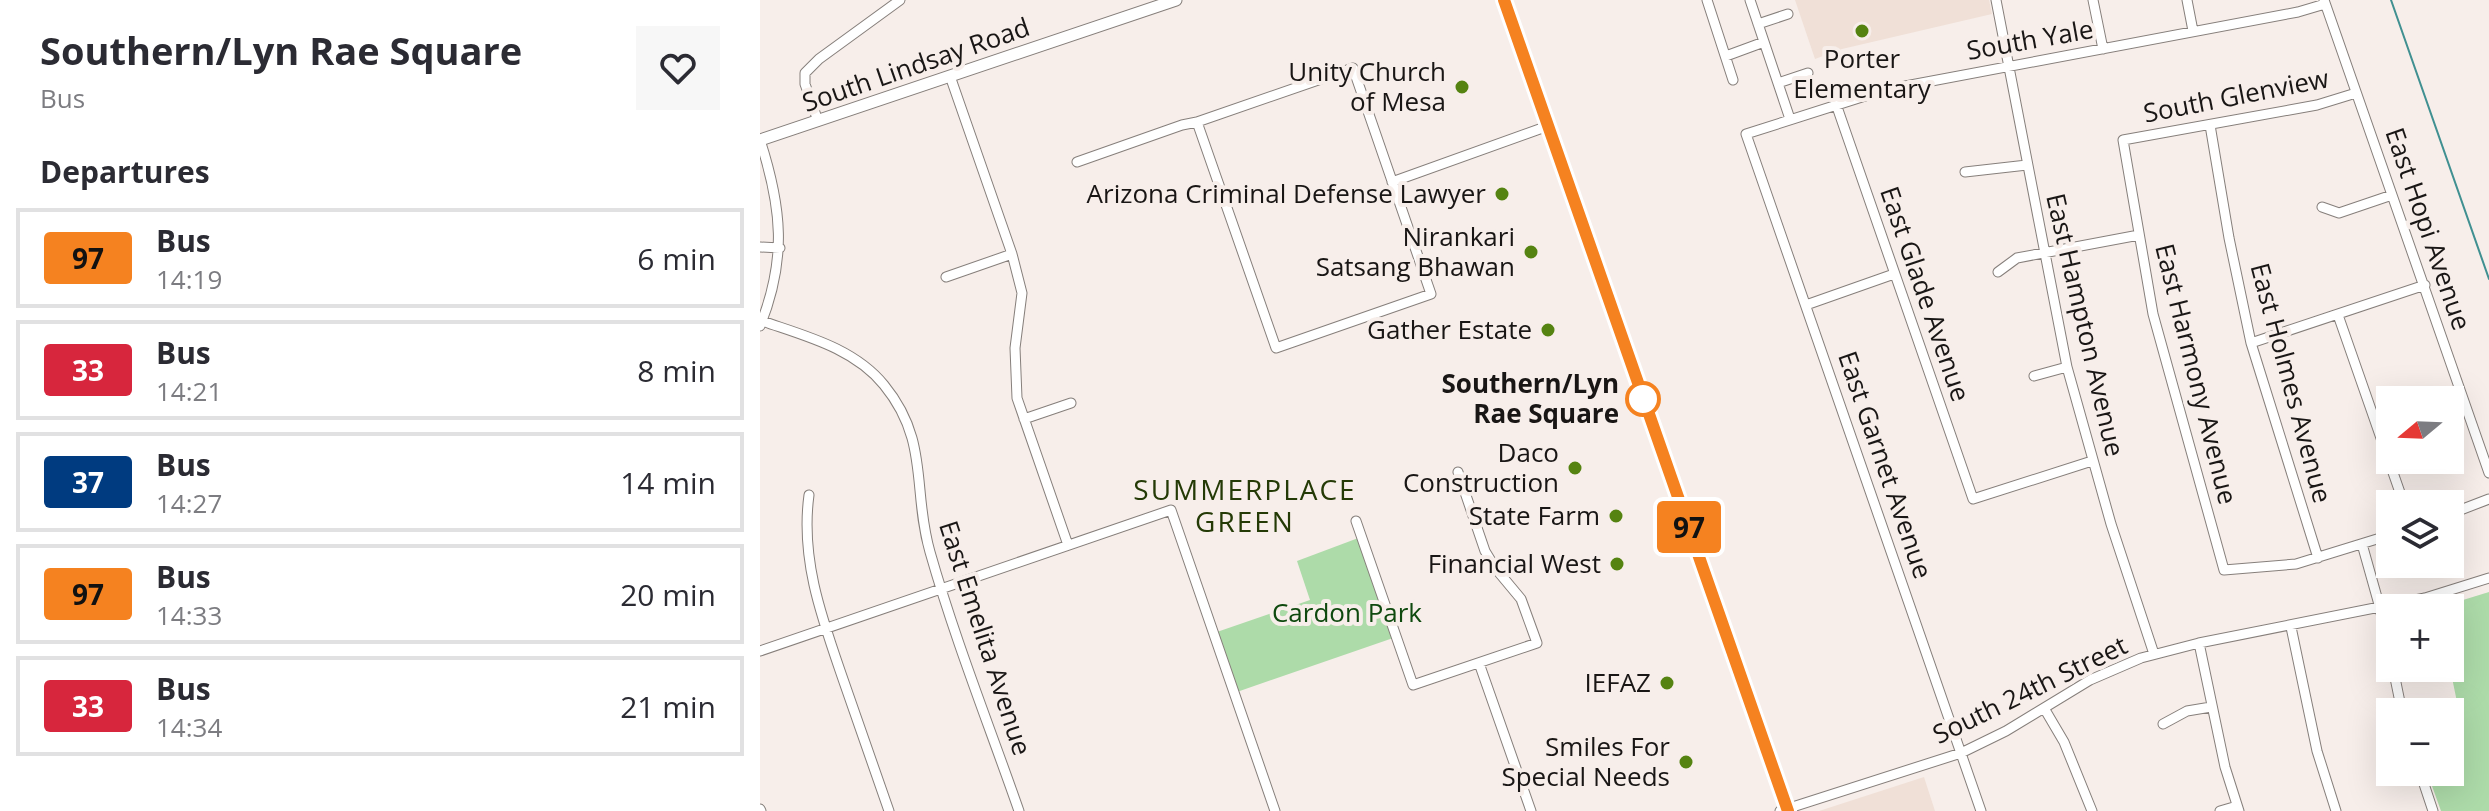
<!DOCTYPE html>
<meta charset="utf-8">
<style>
:root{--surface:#fff;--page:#f7f7f7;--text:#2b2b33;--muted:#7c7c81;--line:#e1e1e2}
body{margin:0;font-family:"Open Sans",sans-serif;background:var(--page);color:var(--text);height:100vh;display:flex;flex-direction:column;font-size:30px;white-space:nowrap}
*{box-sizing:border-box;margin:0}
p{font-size:26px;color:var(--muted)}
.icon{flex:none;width:44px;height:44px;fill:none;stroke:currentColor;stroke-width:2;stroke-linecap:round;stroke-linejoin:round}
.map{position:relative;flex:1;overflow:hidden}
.panel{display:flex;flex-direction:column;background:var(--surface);width:760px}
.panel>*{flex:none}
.badge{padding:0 16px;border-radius:6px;font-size:28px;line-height:52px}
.needle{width:52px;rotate:251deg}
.controls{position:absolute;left:1616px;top:386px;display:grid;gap:16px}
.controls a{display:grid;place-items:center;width:88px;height:88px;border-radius:0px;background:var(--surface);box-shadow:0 8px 32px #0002;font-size:40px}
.map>.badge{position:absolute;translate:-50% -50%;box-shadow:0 0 0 4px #fff}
h2{padding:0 40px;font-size:30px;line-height:72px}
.round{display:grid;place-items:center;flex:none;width:84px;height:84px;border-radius:0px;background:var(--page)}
.summary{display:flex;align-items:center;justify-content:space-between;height:136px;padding:0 40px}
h1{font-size:38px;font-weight:700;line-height:60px}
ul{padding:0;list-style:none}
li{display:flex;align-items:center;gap:24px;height:100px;margin:0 16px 12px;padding:0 24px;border:4px solid var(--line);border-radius:0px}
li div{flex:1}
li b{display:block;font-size:30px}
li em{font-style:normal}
li .badge{min-width:88px;font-weight:700;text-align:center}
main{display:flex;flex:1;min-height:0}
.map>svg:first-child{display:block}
.built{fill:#f0e0d7}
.green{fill:#addba9}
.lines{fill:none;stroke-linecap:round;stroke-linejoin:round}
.stream{stroke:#409091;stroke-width:2}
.minor-casing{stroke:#867f7b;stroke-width:11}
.major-casing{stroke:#867f7b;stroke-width:13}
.minor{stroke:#fff;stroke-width:9}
.major{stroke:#fff;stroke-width:11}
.line-casing{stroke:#fff;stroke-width:18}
.line{stroke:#f58220;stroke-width:12}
.poi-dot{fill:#558311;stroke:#f7eeea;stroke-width:3}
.stop-dot{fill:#fff;stroke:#f58220;stroke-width:4}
.labels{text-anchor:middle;stroke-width:8;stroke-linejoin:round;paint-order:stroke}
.street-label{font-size:26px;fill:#191615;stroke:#f7eeea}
.poi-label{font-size:26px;fill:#191615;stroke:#f7eeea;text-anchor:end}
.stop-label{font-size:26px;font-weight:bold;fill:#191615;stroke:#f7eeea;text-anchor:end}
.park-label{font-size:26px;fill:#0e490e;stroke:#f7eeea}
.neighbourhood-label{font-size:28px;letter-spacing:2px;fill:#243a06;stroke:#f7eeea}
</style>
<main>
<section class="panel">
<div class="summary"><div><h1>Southern/Lyn Rae Square</h1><p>Bus</p></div><a class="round"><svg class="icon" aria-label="heart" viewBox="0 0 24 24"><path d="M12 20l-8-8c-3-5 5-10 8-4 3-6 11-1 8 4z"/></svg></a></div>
<h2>Departures</h2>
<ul>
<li><span class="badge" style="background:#f58220;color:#111">97</span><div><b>Bus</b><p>14:19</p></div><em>6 min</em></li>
<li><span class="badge" style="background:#d7263d;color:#fff">33</span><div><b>Bus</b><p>14:21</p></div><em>8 min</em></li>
<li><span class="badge" style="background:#003b80;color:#fff">37</span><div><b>Bus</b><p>14:27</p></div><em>14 min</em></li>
<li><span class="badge" style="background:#f58220;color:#111">97</span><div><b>Bus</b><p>14:33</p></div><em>20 min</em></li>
<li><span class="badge" style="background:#d7263d;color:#fff">33</span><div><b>Bus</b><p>14:34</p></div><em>21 min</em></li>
</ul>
</section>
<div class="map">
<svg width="1729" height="811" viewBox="0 0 1729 811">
<rect width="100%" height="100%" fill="#f7eeea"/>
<!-- built -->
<path class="built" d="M 1035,0 L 1229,0 L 1232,14 L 1082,49 L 1055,59 Z
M 1164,777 L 1175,811 L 1059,811 Z"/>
<!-- green -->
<path class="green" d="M 601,537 L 636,637 L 474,693 L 454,633 L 550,600 L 537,561 Z
M 1729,592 L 1729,811 L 1681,811 L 1667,772 L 1690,772 L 1690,712 L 1659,712 L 1697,702 L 1690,668 L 1690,608 L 1677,608 Z"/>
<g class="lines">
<!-- stream -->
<path class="stream" d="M 1631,0 L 1729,279"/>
<defs>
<path id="minor" d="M 947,0 L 973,80
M 990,0 L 1030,119
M 1236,0 L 1307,367 L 1351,524 L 1394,654
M 1333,0 L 1343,49
M 1427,0 L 1433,31
M 1564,0 L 1729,473
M 998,24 L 1028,14
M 966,56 L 1004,42
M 593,68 L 671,294 L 516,348 L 437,122 Z
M 190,76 L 252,254 L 262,293 L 255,348 L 257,398 L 308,545
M 1018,83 L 1048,73
M 1596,93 L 1557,105 L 1363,140 L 1393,314 L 1464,570 L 1536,564 L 1630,535
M 1076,104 L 1213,499 L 1332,461
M 58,121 L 45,84 L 45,73 L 59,59 L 140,0
M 1450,125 L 1469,238 L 1491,343 L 1558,558
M 317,162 L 422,125 L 437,122
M 1205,172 L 1267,165
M 632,182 L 788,126
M 1562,207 L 1579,213 L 1632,195
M 0,247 L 20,248
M 1238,272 L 1257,258 L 1379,235
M 186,277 L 252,254
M 1046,305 L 1134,274
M 1578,315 L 1644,504
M 2,321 C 45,336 94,348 124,385 C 170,441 152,490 170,552 C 195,640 229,725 259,811
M 0,326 C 27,259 22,208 0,140
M 1491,343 L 1665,285
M 1274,376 L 1307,367
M 264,419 L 311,403
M 49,495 C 40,561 63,621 84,682 C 99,725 114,768 129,811
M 1690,514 L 1729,499
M 596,521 L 653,685 L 777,643 L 761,599 L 736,569 L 725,551 L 698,472
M 1602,544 L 1620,608 L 1630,656
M 1531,627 L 1557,751 L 1576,811
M 1439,643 L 1465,767 L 1479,811
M 0,651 L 411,510 L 515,811
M 719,663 L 771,811
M 1633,668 L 1642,712
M 1284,708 L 1304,742 L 1332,811
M 1403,724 L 1427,711 L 1451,707
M 1660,772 L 1673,811
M 0,809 L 1,811
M 1020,811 L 1201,753 L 1246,731 L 1330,680 L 1381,658 L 1439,643 L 1665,598 L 1729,578
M 1221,811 L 986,134 L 1124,90 L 1538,12 L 1565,4
M 1460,811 L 1477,806"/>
<path id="major" d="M 744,0 L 1028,811
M 0,140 L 416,0"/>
</defs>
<!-- minor casing -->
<use href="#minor" class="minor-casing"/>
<!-- major casing -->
<use href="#major" class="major-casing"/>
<!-- minor -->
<use href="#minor" class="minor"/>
<!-- major -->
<use href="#major" class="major"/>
</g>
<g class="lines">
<defs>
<path id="line" d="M 744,0 L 1028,811"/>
</defs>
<!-- line casing -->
<use href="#line" class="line-casing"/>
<!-- line -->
<use href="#line" class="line"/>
</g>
<!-- markers -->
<g class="poi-dot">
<circle cx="1102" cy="31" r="8"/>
<circle cx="702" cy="87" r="8"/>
<circle cx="742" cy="194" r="8"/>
<circle cx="771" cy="252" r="8"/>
<circle cx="788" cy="330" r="8"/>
<circle cx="815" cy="468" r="8"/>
<circle cx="856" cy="516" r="8"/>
<circle cx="857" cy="564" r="8"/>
<circle cx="907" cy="683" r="8"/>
<circle cx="926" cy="762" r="8"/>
</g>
<circle class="stop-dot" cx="883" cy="399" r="16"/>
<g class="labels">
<!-- street labels -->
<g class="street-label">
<text transform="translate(1270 40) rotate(-10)" y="9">South Yale</text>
<text transform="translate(156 65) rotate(-19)" y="9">South Lindsay Road</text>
<text transform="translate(1476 96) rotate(-11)" y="9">South Glenview</text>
<text transform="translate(1668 229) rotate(71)" y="9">East Hopi Avenue</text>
<text transform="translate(1165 294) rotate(71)" y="9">East Glade Avenue</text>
<text transform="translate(1325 325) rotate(77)" y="9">East Hampton Avenue</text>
<text transform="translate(1436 374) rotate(76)" y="9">East Harmony Avenue</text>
<text transform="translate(1531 383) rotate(75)" y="9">East Holmes Avenue</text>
<text transform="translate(1125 465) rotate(71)" y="9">East Garnet Avenue</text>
<text transform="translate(225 638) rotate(72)" y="9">East Emelita Avenue</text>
<text transform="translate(1270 690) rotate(-26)" y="9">South 24th Street</text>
</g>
<!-- poi labels -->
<g class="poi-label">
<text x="1102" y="68" text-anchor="middle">Porter<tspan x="1102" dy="30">Elementary</tspan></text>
<text x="686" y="81">Unity Church<tspan x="686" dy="30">of Mesa</tspan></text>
<text x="726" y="203">Arizona Criminal Defense Lawyer</text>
<text x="755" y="246">Nirankari<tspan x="755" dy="30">Satsang Bhawan</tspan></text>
<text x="772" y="339">Gather Estate</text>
<text x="799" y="462">Daco<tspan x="799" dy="30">Construction</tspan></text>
<text x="840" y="525">State Farm</text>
<text x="841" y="573">Financial West</text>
<text x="891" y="692">IEFAZ</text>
<text x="910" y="756">Smiles For<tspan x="910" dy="30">Special Needs</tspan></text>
</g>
<!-- stop labels -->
<g class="stop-label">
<text x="859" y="393">Southern/Lyn<tspan x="859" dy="30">Rae Square</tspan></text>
</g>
<!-- park labels -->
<g class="park-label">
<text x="587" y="622">Cardon Park</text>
</g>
<!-- neighbourhood labels -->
<g class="neighbourhood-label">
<text x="485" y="500">SUMMERPLACE<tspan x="485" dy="32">GREEN</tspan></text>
</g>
</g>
</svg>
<div class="controls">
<a><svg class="needle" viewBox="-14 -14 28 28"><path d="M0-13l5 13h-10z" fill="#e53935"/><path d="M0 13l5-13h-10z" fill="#7c7c81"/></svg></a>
<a><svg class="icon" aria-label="layers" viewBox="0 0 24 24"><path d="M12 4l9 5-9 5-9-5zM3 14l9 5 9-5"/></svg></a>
<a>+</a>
<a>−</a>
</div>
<b class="badge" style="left:929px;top:527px;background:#f58220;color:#111">97</b>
</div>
</main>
